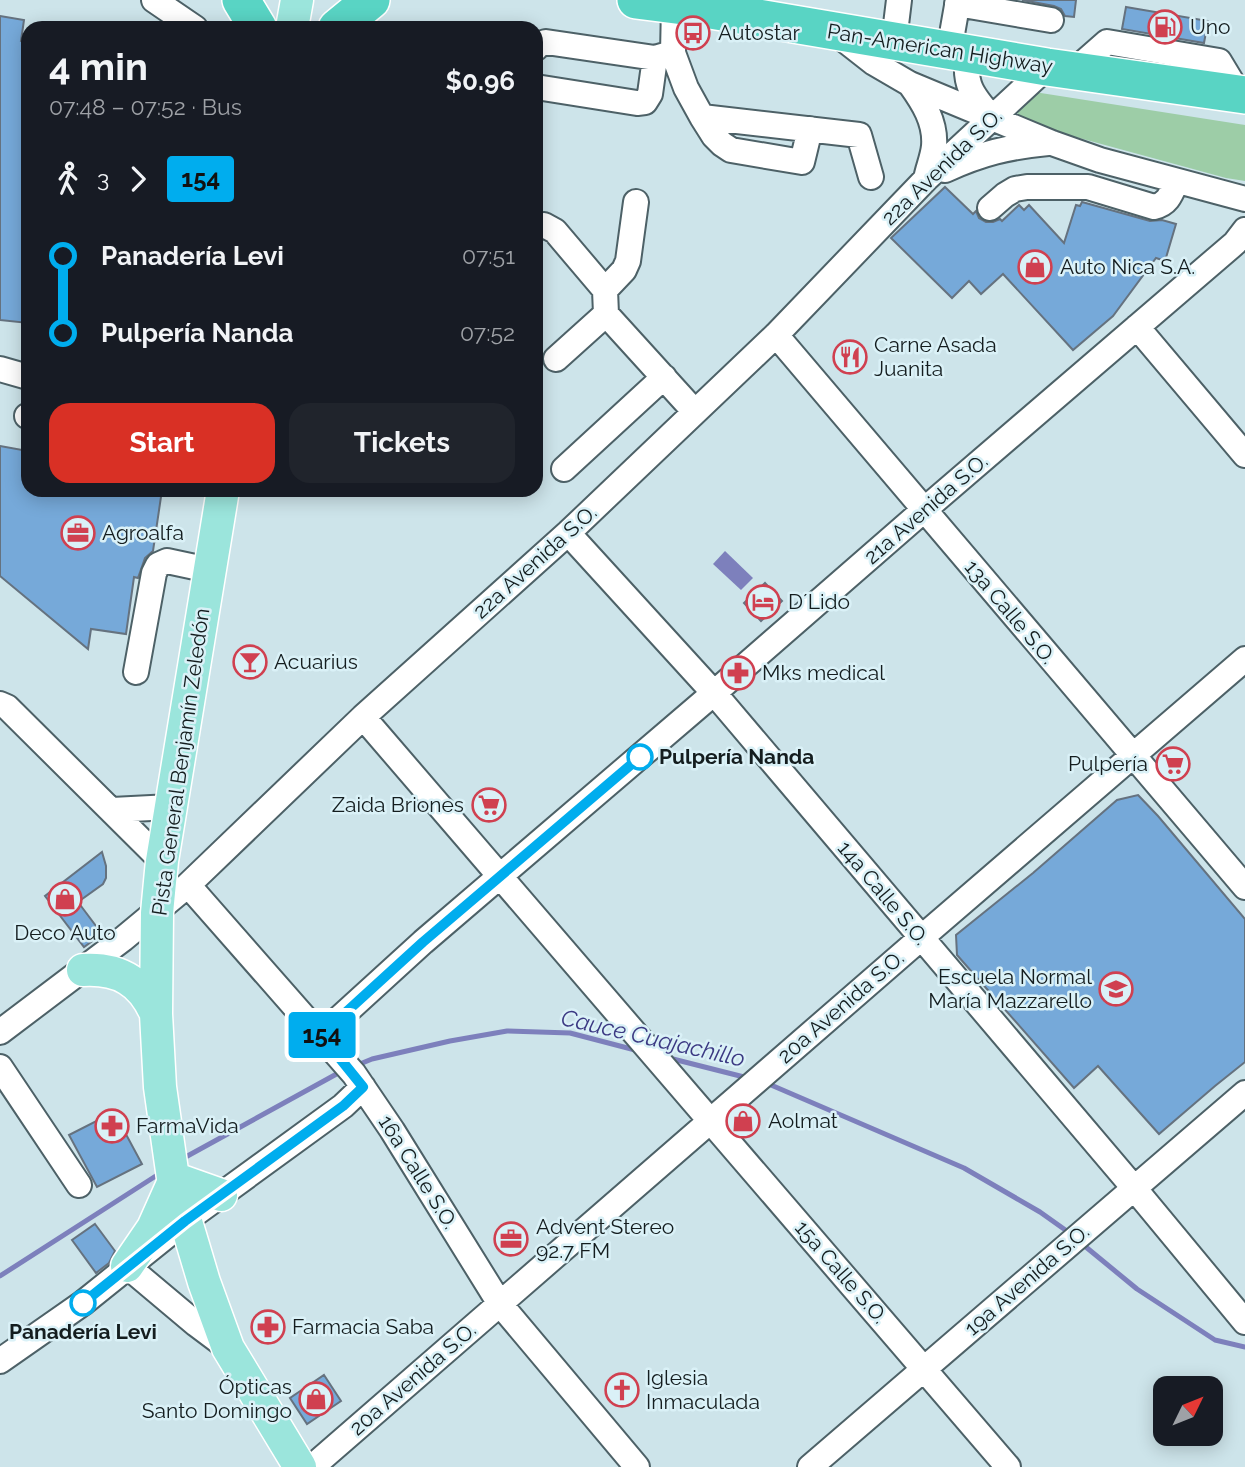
<!DOCTYPE html>
<meta charset="utf-8">
<style>
:root{--surface:#171b24;--page:#20242c;--text:#f1f3f6;--muted:#9ea1a6;--accent:#d93025}
body{margin:0;font-family:Raleway,sans-serif;background:var(--page);color:var(--text);height:100vh;display:flex;flex-direction:column;font-size:26px;white-space:nowrap}
*{box-sizing:border-box;margin:0}
p{font-size:23px;color:var(--muted)}
.icon{flex:none;width:38px;height:38px;fill:none;stroke:currentColor;stroke-width:2;stroke-linecap:round;stroke-linejoin:round}
.map{position:relative;flex:1;overflow:hidden}
.details{position:absolute;left:21px;top:21px;width:522px;height:476px;display:flex;flex-direction:column;background:var(--surface);border-radius:21px;box-shadow:0 4px 18px #0003}
.details>*{flex:none}
.badge{padding:0 14px;border-radius:5px;font-size:24px;line-height:46px}
.needle{width:46px;rotate:47deg}
.controls{position:absolute;left:1153px;top:1376px;display:grid;gap:14px}
.controls a{display:grid;place-items:center;width:70px;height:70px;border-radius:14px;background:var(--surface);box-shadow:0 4px 18px #0003;font-size:35px}
.map>.badge{position:absolute;translate:-50% -50%;box-shadow:0 0 0 4px #fff}
.legs{display:flex;align-items:center;gap:10px;height:77px;padding:0 28px;font-size:23px}
.legs p{margin-inline-start:auto}
.headline{display:flex;align-items:center;justify-content:space-between;height:119px;padding:0 28px}
h1{font-size:38px;font-weight:700;line-height:52px}
.cta{display:flex;gap:14px;margin-top:auto;padding:14px 28px}
.cta a{flex:1;height:80px;border-radius:21px;background:var(--accent);color:#fff;font-size:28px;font-weight:700;line-height:80px;text-align:center}
.cta a+a{background:var(--page);color:var(--text)}
ul{padding:0 28px;list-style:none}
li{display:flex;align-items:center;gap:24px;height:77px;font-size:26px}
li i{display:grid;place-items:center;width:10px;height:100%;margin:0 9px;background:currentColor}
li i::after{content:'';width:18px;height:18px;margin:-9px;border:5px solid;border-radius:50%;background:var(--surface)}
li p{margin-inline-start:auto}
li:first-child i{background:linear-gradient(#0000 50%,currentColor 0)}
li:last-child i{background:linear-gradient(currentColor 50%,#0000 0)}
.map>svg:first-child{display:block}
.green{fill:#9dcda7}
.water{fill:#7d80bc}
.lines{fill:none;stroke-linecap:round;stroke-linejoin:round}
.stream{stroke:#7d80bc;stroke-width:5}
.building{fill:#76a9d9;stroke:#65727f;stroke-width:2}
.minor-casing{stroke:#4d6167;stroke-width:28}
.major-casing{stroke:#fff;stroke-width:35}
.highway-casing{stroke:#fff;stroke-width:40}
.minor{stroke:#fff;stroke-width:24}
.major{stroke:#9be5dc;stroke-width:32}
.highway{stroke:#59d4c4;stroke-width:37}
.line-1-casing{stroke:#fff;stroke-width:16}
.line-1{stroke:#00adee;stroke-width:10}
.stop-1-dot{fill:#fff;stroke:#00adee;stroke-width:3.5}
.labels{text-anchor:middle;stroke-width:5;stroke-linejoin:round;paint-order:stroke}
.poi-label{font-size:21px;fill:#141d1f;stroke:#daf1f7;text-anchor:start}
.street-label{font-size:21px;fill:#141d1f;stroke:#daf1f7}
.stop-label{font-size:21px;font-weight:bold;fill:#141d1f;stroke:#daf1f7;text-anchor:start}
.water-label{font-size:23px;font-style:italic;fill:#3c3a83;stroke:#daf1f7}
</style>
<div class="map">
<svg width="1245" height="1467" viewBox="0 0 1245 1467">
<rect width="100%" height="100%" fill="#cde4ea"/>
<!-- green -->
<path class="green" d="M 1028,91 L 1245,125 L 1245,181 L 1226,178 L 1050,130 L 1018,115 L 1016,102 Z"/>
<!-- water -->
<path class="water" d="M 725,551 L 753,578 L 741,590 L 713,564 Z"/>
<g class="lines">
<!-- stream -->
<path class="stream" d="M 669,1058 L 748,1078
M 355,1066 L 372,1059 L 450,1041 L 507,1031 L 570,1033 L 639,1051
M 764,1082 L 964,1168 L 1040,1212 L 1071,1234
M 182,1159 L 342,1071
M 1081,1243 L 1137,1289 L 1215,1340 L 1245,1347
M 0,1276 L 162,1172"/>
</g>
<!-- building -->
<path class="building" d="M 1022,0 L 1076,0 L 1074,17 L 1065,16 L 1061,9 L 1054,6 Z
M 1126,7 L 1208,21 L 1204,43 L 1122,29 Z
M 0,16 L 24,20 L 21,41 L 28,42 L 28,323 L 0,320 Z
M 945,187 L 973,214 L 976,211 L 979,218 L 986,222 L 993,222 L 1000,219 L 1002,221 L 1019,205 L 1024,210 L 1029,205 L 1064,243 L 1076,205 L 1080,206 L 1082,202 L 1150,221 L 1162,220 L 1176,224 L 1165,261 L 1156,258 L 1113,316 L 1073,350 L 1003,274 L 981,294 L 969,281 L 952,298 L 891,238 Z
M 0,446 L 28,451 L 28,490 L 162,490 L 153,551 L 145,558 L 138,578 L 134,577 L 126,634 L 91,629 L 88,649 L 0,576 Z
M 765,583 L 782,601 L 761,621 L 744,603 Z
M 1138,795 L 1158,816 L 1245,919 L 1245,1062 L 1215,1086 L 1159,1134 L 1098,1066 L 1074,1088 L 957,955 L 956,935 L 1033,873 L 1117,800 Z
M 102,852 L 106,866 L 106,878 L 103,884 L 78,902 L 102,934 L 84,947 L 45,896 Z
M 114,1112 L 142,1164 L 97,1187 L 69,1135 Z
M 95,1224 L 115,1251 L 109,1263 L 96,1273 L 72,1240 Z
M 324,1375 L 341,1401 L 307,1424 L 290,1398 Z"/>
<g class="lines">
<defs>
<path id="minor" d="M 154,0 L 195,28
M 957,4 L 1051,20
M 674,5 L 673,53 L 686,88 L 702,117 L 714,136 L 722,144 L 731,150 L 802,162 L 810,129
M 837,34 L 874,63 L 910,84 L 1052,143 L 1100,160 L 1245,199
M 894,41 L 899,0
M 536,48 L 537,45 L 546,42 L 655,58 L 672,53
M 949,51 L 958,0
M 968,54 C 963,85 973,96 992,118
M 1074,71 L 1107,42 L 1219,61 L 1239,94
M 910,84 C 923,102 936,122 934,146 C 933,157 928,168 926,179
M 536,87 L 637,103 L 645,102 L 650,94 L 655,58
M 702,117 L 859,135 L 871,177
M 945,170 C 982,153 1008,147 1048,143
M 990,208 L 1005,195 L 1015,189 L 1027,187 L 1088,187 L 1154,207 C 1168,204 1171,194 1176,182
M 536,228 L 544,225 L 555,231 L 605,290 L 606,314 L 695,412
M 605,290 L 624,270 L 628,261 L 636,202
M 1137,327 L 1245,455
M 776,335 L 1245,887
M 556,359 L 606,314
M 0,369 L 28,377
M 27,416 L 28,416
M 564,469 L 664,377
M 568,533 L 714,693 L 1134,1188 L 1245,1322
M 136,672 L 154,573 L 158,565 L 167,561 L 209,570
M 0,704 L 7,707 L 162,861
M 363,717 L 1008,1467
M 112,810 L 171,807
M 188,885 L 354,1074 L 392,1130 L 500,1304 L 637,1467
M 0,1032 L 123,939 L 188,885 L 363,717 L 568,533 L 776,335 L 926,179 L 1047,67
M 321,1035 L 423,942 L 714,693 L 924,510 L 1235,243 L 1245,230
M 0,1067 L 79,1185
M 127,1266 L 196,1324 L 228,1348
M 0,1361 L 83,1303 L 185,1221 L 343,1106 L 363,1087
M 312,1467 L 921,938 L 1245,659
M 810,1467 L 1245,1093"/>
<path id="major" d="M 292,28 L 297,0
M 223,490 L 162,861 L 157,913 L 156,1014 L 160,1087 L 173,1178 L 204,1282 L 228,1348 L 300,1467
M 83,970 C 119,968 142,981 156,1014
M 173,1178 L 221,1195
M 127,1266 L 153,1228 L 174,1181"/>
<path id="highway" d="M 241,0 L 258,28
M 636,0 L 699,8 L 1047,67 L 1245,95
M 337,28 L 371,0"/>
</defs>
<!-- minor casing -->
<use href="#minor" class="minor-casing"/>
<!-- major casing -->
<use href="#major" class="major-casing"/>
<!-- highway casing -->
<use href="#highway" class="highway-casing"/>
<!-- minor -->
<use href="#minor" class="minor"/>
<!-- major -->
<use href="#major" class="major"/>
<!-- highway -->
<use href="#highway" class="highway"/>
</g>
<g class="lines">
<defs>
<path id="line-1" d="M 83,1303 L 185,1221 L 343,1106 L 363,1087 L 321,1035 L 423,942 L 640,757"/>
</defs>
<!-- line-1 casing -->
<use href="#line-1" class="line-1-casing"/>
<!-- line-1 -->
<use href="#line-1" class="line-1"/>
</g>
<!-- icons -->
<defs>
<symbol id="fuel-ring" viewBox="-11 -11 22 22"><circle r="9.5" fill="#daf1f7" stroke="#d04050" stroke-width="1.5"/><path d="M-5.5-6h7V0h2V4h1.3V-2.5L3-4.5l.8-.8L6-3V5H2.5V1h-1V6h-7ZM-4.2-4.7v3.2H.2V-4.7Z" fill="#d04050"/></symbol>
<symbol id="bus-ring" viewBox="-11 -11 22 22"><circle r="9.5" fill="#daf1f7" stroke="#d04050" stroke-width="1.5"/><path d="M-5-6H5V4H4V6H2V4H-2V6H-4V4H-5ZM-3.5-4V0h7V-4ZM-3.5 1.2v1.5H-2V1.2ZM2 1.2v1.5H3.5V1.2Z" fill="#d04050"/></symbol>
<symbol id="shop-ring" viewBox="-11 -11 22 22"><circle r="9.5" fill="#daf1f7" stroke="#d04050" stroke-width="1.5"/><path d="M-5-2.5h2.3a2.7 3.5 0 0 1 5.4 0H5L5.5 6h-11ZM-1.5-2.5h3a1.5 2.3 0 0 0-3 0Z" fill="#d04050"/></symbol>
<symbol id="restaurant-ring" viewBox="-11 -11 22 22"><circle r="9.5" fill="#daf1f7" stroke="#d04050" stroke-width="1.5"/><path d="M-5-6h1v4h1v-4h1v4h1v-4h1v5L-1.5 .5V6h-2V.5L-5-1ZM5-6V6H3V1.5H1.5Q1.5-4 5-6Z" fill="#d04050"/></symbol>
<symbol id="office-ring" viewBox="-11 -11 22 22"><circle r="9.5" fill="#daf1f7" stroke="#d04050" stroke-width="1.5"/><path d="M-6-3h4V-5.5h4V-3h4V5H-6ZM-1-4.5V-3h2v-1.5ZM-6 0V1H6V0Z" fill="#d04050"/></symbol>
<symbol id="hotel-ring" viewBox="-11 -11 22 22"><circle r="9.5" fill="#daf1f7" stroke="#d04050" stroke-width="1.5"/><path d="M-6-4.5h1.5V1H6V5H4.5V3h-9V5H-6ZM-4 0a1.8 1.8 0 1 1 3.6 0ZM.5 0V-2.5h3Q6-2.5 6 0Z" fill="#d04050"/></symbol>
<symbol id="bar-ring" viewBox="-11 -11 22 22"><circle r="9.5" fill="#daf1f7" stroke="#d04050" stroke-width="1.5"/><path d="M-6-5H6L.8 .8V4.5H3.5V6h-7V4.5H-.8V.8Z" fill="#d04050"/></symbol>
<symbol id="pharmacy-ring" viewBox="-11 -11 22 22"><circle r="9.5" fill="#daf1f7" stroke="#d04050" stroke-width="1.5"/><path d="M-2-6h4v4h4v4h-4v4h-4v-4h-4v-4h4Z" fill="#d04050"/></symbol>
<symbol id="supermarket-ring" viewBox="-11 -11 22 22"><circle r="9.5" fill="#daf1f7" stroke="#d04050" stroke-width="1.5"/><path d="M-6-5.5h2.5l.6 2H6L4.5 2H-2.5L-4.4-4H-6ZM-1.5 3.2a1.3 1.3 0 1 0 .1 0ZM3 3.2a1.3 1.3 0 1 0 .1 0Z" fill="#d04050"/></symbol>
<symbol id="university-ring" viewBox="-11 -11 22 22"><circle r="9.5" fill="#daf1f7" stroke="#d04050" stroke-width="1.5"/><path d="M0-5L7-2L0 1L-7-2ZM-4 1L0 2.5L4 1V4Q0 6-4 4Z" fill="#d04050"/></symbol>
<symbol id="church-ring" viewBox="-11 -11 22 22"><circle r="9.5" fill="#daf1f7" stroke="#d04050" stroke-width="1.5"/><path d="M-1.2-6h2.4v3.5h3.3v2.4h-3.3V6h-2.4V-.1h-3.3v-2.4h3.3Z" fill="#d04050"/></symbol>
</defs>
<g fill-rule="evenodd">
<use href="#fuel-ring" x="1146" y="8" width="38" height="38"/>
<use href="#bus-ring" x="674" y="14" width="38" height="38"/>
<use href="#shop-ring" x="1016" y="248" width="38" height="38"/>
<use href="#restaurant-ring" x="831" y="338" width="38" height="38"/>
<use href="#office-ring" x="59" y="514" width="38" height="38"/>
<use href="#hotel-ring" x="744" y="583" width="38" height="38"/>
<use href="#bar-ring" x="231" y="643" width="38" height="38"/>
<use href="#pharmacy-ring" x="719" y="654" width="38" height="38"/>
<use href="#supermarket-ring" x="1154" y="745" width="38" height="38"/>
<use href="#supermarket-ring" x="470" y="786" width="38" height="38"/>
<use href="#shop-ring" x="46" y="880" width="38" height="38"/>
<use href="#university-ring" x="1097" y="970" width="38" height="38"/>
<use href="#shop-ring" x="724" y="1102" width="38" height="38"/>
<use href="#pharmacy-ring" x="93" y="1107" width="38" height="38"/>
<use href="#office-ring" x="492" y="1220" width="38" height="38"/>
<use href="#pharmacy-ring" x="249" y="1308" width="38" height="38"/>
<use href="#church-ring" x="603" y="1371" width="38" height="38"/>
<use href="#shop-ring" x="297" y="1380" width="38" height="38"/>
</g>
<!-- markers -->
<g class="stop-1-dot">
<circle cx="640" cy="757" r="12"/>
<circle cx="83" cy="1303" r="12"/>
</g>
<g class="labels">
<!-- poi labels -->
<g class="poi-label">
<text x="1190" y="34">Uno</text>
<text x="718" y="40">Autostar</text>
<text x="1060" y="274">Auto Nica S.A.</text>
<text x="874" y="352">Carne Asada<tspan x="874" dy="24">Juanita</tspan></text>
<text x="102" y="540">Agroalfa</text>
<text x="788" y="609">D´Lido</text>
<text x="274" y="669">Acuarius</text>
<text x="762" y="680">Mks medical</text>
<text x="1148" y="771" text-anchor="end">Pulpería</text>
<text x="464" y="812" text-anchor="end">Zaida Briones</text>
<text x="65" y="940" text-anchor="middle">Deco Auto</text>
<text x="1092" y="984" text-anchor="end">Escuela Normal<tspan x="1092" dy="24">María Mazzarello</tspan></text>
<text x="768" y="1128">Aolmat</text>
<text x="136" y="1133">FarmaVida</text>
<text x="536" y="1234">Advent Stereo<tspan x="536" dy="24">92.7 FM</tspan></text>
<text x="292" y="1334">Farmacia Saba</text>
<text x="646" y="1385">Iglesia<tspan x="646" dy="24">Inmaculada</tspan></text>
<text x="292" y="1394" text-anchor="end">Ópticas<tspan x="292" dy="24">Santo Domingo</tspan></text>
</g>
<!-- street labels -->
<g class="street-label">
<text transform="translate(940 49) rotate(9)" y="7">Pan-American Highway</text>
<text transform="translate(942 167) rotate(-44)" y="7">22a Avenida S.O.</text>
<text transform="translate(926 509) rotate(-41)" y="7">21a Avenida S.O.</text>
<text transform="translate(535 562) rotate(-42)" y="7">22a Avenida S.O.</text>
<text transform="translate(1010 612) rotate(50)" y="7">13a Calle S.O.</text>
<text transform="translate(181 762) rotate(-82)" y="7">Pista General Benjamín Zeledón</text>
<text transform="translate(883 893) rotate(50)" y="7">14a Calle S.O.</text>
<text transform="translate(841 1007) rotate(-41)" y="7">20a Avenida S.O.</text>
<text transform="translate(418 1172) rotate(58)" y="7">16a Calle S.O.</text>
<text transform="translate(841 1272) rotate(49)" y="7">15a Calle S.O.</text>
<text transform="translate(1027 1280) rotate(-41)" y="7">19a Avenida S.O.</text>
<text transform="translate(413 1379) rotate(-41)" y="7">20a Avenida S.O.</text>
</g>
<!-- stop labels -->
<g class="stop-label">
<text x="659" y="764">Pulpería Nanda</text>
<text x="83" y="1339" text-anchor="middle">Panadería Levi</text>
</g>
<!-- water labels -->
<g class="water-label">
<text transform="translate(653 1038) rotate(13)" y="8">Cauce Cuajachillo</text>
</g>
</g>
</svg>
<div class="controls">
<a><svg class="needle" viewBox="-14 -14 28 28"><path d="M0-13l5 13h-10z" fill="#e53935"/><path d="M0 13l5-13h-10z" fill="#9ea1a6"/></svg></a>
</div>
<b class="badge" style="left:322px;top:1035px;background:#00adee;color:#111">154</b>
<section class="details">
<div class="headline"><div><h1>4 min</h1><p>07:48 – 07:52 · Bus</p></div><b>$0.96</b></div>
<div class="legs"><svg class="icon" aria-label="walk" viewBox="0 0 24 24"><circle cx="13" cy="4" r="2"/><path d="M13 8l-2 6 4 7M11 14l-3 7M7 12l3-4h3l4 4"/></svg>3<svg class="icon" aria-label="forward" viewBox="0 0 24 24"><path d="M9 5l7 7-7 7"/></svg><b class="badge" style="background:#00adee;color:#111">154</b></div>
<ul>
<li><i style="color:#00adee"></i><b>Panadería Levi</b><p>07:51</p></li>
<li><i style="color:#00adee"></i><b>Pulpería Nanda</b><p>07:52</p></li>
</ul>
<div class="cta"><a>Start</a><a>Tickets</a></div>
</section>
</div>
